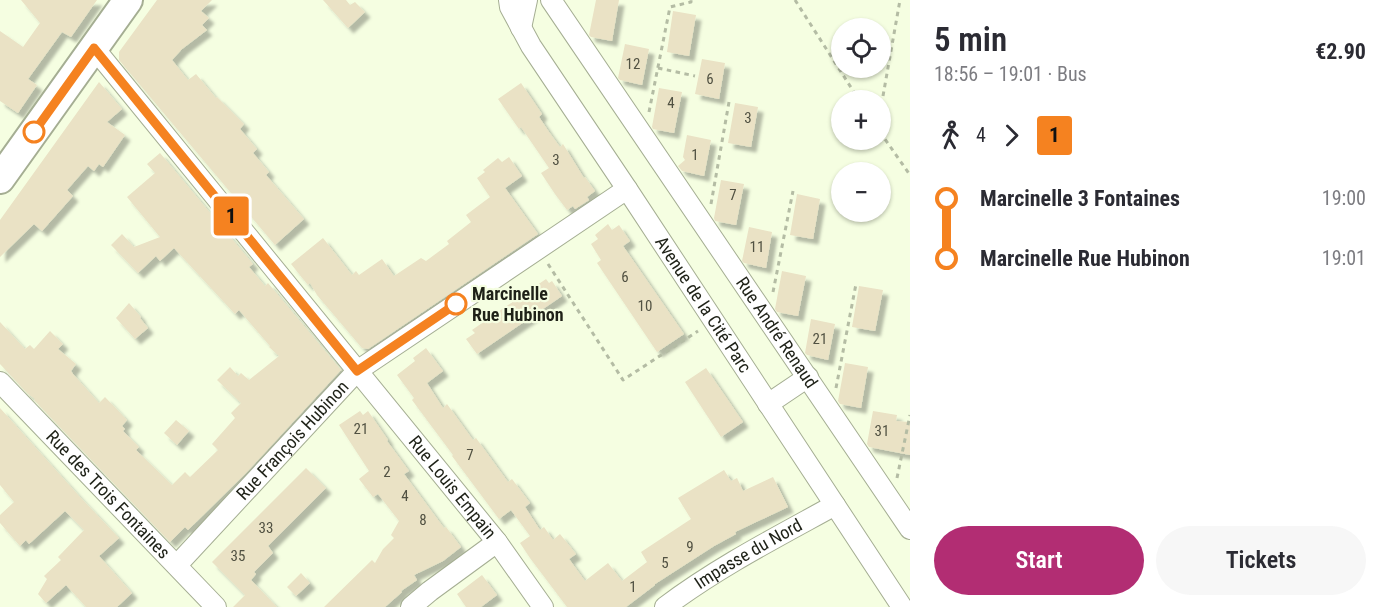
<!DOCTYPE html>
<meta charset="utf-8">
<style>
:root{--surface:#fff;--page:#f7f7f7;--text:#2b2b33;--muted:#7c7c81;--accent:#b22d73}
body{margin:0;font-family:"Roboto Condensed",sans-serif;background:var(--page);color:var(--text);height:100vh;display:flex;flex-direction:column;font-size:22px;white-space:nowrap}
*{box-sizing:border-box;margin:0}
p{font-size:20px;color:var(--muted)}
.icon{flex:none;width:33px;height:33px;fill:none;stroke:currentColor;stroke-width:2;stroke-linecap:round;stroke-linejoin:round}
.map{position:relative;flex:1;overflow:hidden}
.sheet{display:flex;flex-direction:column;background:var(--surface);width:480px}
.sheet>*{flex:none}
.badge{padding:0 12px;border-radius:4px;font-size:21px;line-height:39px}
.controls{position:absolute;left:831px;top:18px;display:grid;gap:12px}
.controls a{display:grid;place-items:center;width:60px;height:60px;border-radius:50%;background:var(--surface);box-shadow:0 2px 4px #0004;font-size:30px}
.map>.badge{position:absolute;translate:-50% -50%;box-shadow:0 0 0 3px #fff}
.legs{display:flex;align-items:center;gap:9px;height:66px;padding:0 24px;font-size:20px}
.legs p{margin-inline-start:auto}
.headline{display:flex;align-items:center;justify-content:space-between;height:102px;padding:0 24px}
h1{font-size:33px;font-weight:600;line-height:45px}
.cta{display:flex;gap:12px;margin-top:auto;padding:12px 24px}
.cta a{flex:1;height:69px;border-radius:36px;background:var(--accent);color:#fff;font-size:24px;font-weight:600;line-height:69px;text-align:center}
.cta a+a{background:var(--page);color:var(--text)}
ul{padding:0 24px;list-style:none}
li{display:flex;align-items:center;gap:21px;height:60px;font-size:22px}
li i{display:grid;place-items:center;width:9px;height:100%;margin:0 8px;background:currentColor}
li i::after{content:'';width:15px;height:15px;margin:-8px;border:4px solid;border-radius:50%;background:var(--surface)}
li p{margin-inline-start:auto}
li:first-child i{background:linear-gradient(#0000 50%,currentColor 0)}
li:last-child i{background:linear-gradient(currentColor 50%,#0000 0)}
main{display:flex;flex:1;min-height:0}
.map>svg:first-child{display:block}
.building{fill:#eae2c5;filter:url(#shadow)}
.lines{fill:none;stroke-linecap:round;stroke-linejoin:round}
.street-casing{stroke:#a5ae93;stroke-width:22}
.secondary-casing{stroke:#a5ae93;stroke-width:32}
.path{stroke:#b4bca4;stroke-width:3;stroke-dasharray:4.5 4.5;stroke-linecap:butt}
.street{stroke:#fff;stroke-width:20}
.secondary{stroke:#fff;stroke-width:28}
.line-1-casing{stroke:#fff;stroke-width:14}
.line-1{stroke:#f58220;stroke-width:9}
.stop-1-dot{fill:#fff;stroke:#f58220;stroke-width:3}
.labels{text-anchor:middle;stroke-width:4.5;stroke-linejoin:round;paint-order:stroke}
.number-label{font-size:15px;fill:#515142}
.stop-label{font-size:18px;font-weight:bold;fill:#1e2117;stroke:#f5fee1;text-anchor:start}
.street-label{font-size:18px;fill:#1e2117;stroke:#f5fee1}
</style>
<main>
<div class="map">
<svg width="910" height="607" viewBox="0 0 910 607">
<defs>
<filter id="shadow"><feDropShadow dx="5.5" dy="5.5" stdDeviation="1.5" flood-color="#0004"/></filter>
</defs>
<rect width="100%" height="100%" fill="#f5fee1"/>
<!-- building -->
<path class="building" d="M 21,0 L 97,0 L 71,37 L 62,32 L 28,79 L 37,85 L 18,113 L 0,101 L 0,31 L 23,47 L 40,23 Z
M 157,0 L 212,0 L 201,11 L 209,18 L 202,25 L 207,30 L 182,49 L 172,60 L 188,80 L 196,74 L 216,98 L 217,97 L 244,124 L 240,129 L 257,149 L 253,153 L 269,172 L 266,175 L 304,219 L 275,245 L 119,60 L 119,52 Z
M 323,0 L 346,0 L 350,5 L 355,2 L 365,12 L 348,28 Z
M 596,0 L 619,0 L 612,41 L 591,37 L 589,35 Z
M 673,11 L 696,15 L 689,56 L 667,52 Z
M 625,44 L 649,49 L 642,85 L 620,80 L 618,78 Z
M 702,59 L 725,63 L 719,99 L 695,94 Z
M 99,82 L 122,109 L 107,122 L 125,135 L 103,167 L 99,164 L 94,171 L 88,166 L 67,190 L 73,196 L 42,231 L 34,224 L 0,257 L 0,220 Z
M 521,83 L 542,114 L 539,117 L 549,132 L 560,147 L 563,144 L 584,178 L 585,177 L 595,191 L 587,197 L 589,200 L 575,209 L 573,206 L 567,210 L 555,194 L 541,173 L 549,168 L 521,127 L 519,129 L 498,99 Z
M 659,88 L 682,92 L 674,133 L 653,129 L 652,127 Z
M 735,103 L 758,107 L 751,147 L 728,143 Z
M 687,135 L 711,140 L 704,176 L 682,171 L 678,166 L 685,160 L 683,157 Z
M 160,153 L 253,264 L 249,267 L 265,286 L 268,283 L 341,370 L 245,474 L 188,530 L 185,527 L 170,542 L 34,400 L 35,399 L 27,393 L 0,364 L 0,322 L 25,349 L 30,345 L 34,349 L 50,331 L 63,344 L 58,349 L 76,364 L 71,371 L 73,374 L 99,403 L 105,397 L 127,420 L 122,426 L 125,429 L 123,431 L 139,447 L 136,450 L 172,485 L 185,472 L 190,477 L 218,450 L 212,444 L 235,418 L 231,413 L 241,403 L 217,380 L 230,367 L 238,376 L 241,373 L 249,380 L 279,356 L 269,347 L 270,346 L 239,310 L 235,314 L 174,248 L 160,261 L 156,256 L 138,273 L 111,245 L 122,234 L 134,247 L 160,237 L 127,197 L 155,173 L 147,164 Z
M 509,157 L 522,176 L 505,188 L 538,234 L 368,349 L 362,348 L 317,295 L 310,283 L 308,285 L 291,264 L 323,238 L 352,275 L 356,271 L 359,275 L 382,259 L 394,276 L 421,258 L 426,261 L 449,244 L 447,241 L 471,222 L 466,215 L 490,197 L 477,178 L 485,172 L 483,170 L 498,158 L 502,162 Z
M 721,180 L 744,184 L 736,225 L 715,221 L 714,218 Z
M 797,194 L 820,199 L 813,239 L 790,235 Z
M 608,224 L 612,230 L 619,225 L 630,241 L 623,246 L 684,334 L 657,352 L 597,263 L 601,260 L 591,244 L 598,239 L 595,235 Z
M 749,227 L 772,232 L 766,268 L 744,263 L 742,261 Z
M 782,271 L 806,276 L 798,316 L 777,312 L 775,309 Z
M 546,279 L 549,283 L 552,281 L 562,296 L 477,354 L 466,339 L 475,333 L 472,330 Z
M 859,286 L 883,290 L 875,331 L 852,327 Z
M 129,303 L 141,317 L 140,318 L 148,328 L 135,339 L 116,318 Z
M 811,319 L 835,324 L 828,360 L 807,355 L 805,353 Z
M 426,348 L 443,371 L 427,383 L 443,408 L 447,404 L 473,440 L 476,438 L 508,482 L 512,479 L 530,503 L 525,507 L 540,530 L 544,527 L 553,540 L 560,534 L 576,554 L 569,559 L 585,581 L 608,563 L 622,581 L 647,562 L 641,552 L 691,519 L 678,498 L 724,470 L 731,481 L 737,478 L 743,491 L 773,477 L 788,507 L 735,532 L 736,534 L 714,546 L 655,584 L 655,585 L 626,607 L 567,607 L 530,558 L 520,543 L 530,536 L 511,510 L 499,519 L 452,456 L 453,455 L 412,400 L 414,398 L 397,375 L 415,361 L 413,358 Z
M 845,363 L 868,367 L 861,408 L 840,404 L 838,401 Z
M 706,368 L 743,422 L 721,437 L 685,382 Z
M 0,408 L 80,497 L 119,538 L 99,556 L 132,593 L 117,607 L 86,607 L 66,585 L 46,603 L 38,594 L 47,579 L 44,576 L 61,560 L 58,557 L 84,530 L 65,511 L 29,544 L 26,540 L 20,546 L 0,523 L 0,515 L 14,502 L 0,485 Z
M 360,411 L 363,415 L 368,411 L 388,440 L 387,441 L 409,471 L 404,474 L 444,528 L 446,527 L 461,547 L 443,561 L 414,575 L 417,580 L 401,591 L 402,592 L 385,607 L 324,607 L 372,560 L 375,563 L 383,549 L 394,538 L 391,535 L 399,521 L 378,494 L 373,497 L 359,479 L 369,471 L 339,425 Z
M 873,411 L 897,415 L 896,421 L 910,422 L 910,455 L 869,447 L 867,444 Z
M 176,420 L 189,431 L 177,445 L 164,433 Z
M 306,468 L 326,488 L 268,546 L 273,553 L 254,572 L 256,574 L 251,580 L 277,607 L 233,607 L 245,595 L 212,562 Z
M 301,573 L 310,583 L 296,596 L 287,587 Z
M 482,575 L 497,595 L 481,607 L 466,607 L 457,594 Z"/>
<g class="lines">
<defs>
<g id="street">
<path id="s1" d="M 509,0 L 510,7 L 531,46 L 627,189 L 902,607"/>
<path id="s2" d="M 551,0 L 910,529"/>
<path d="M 521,28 L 527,0"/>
<path id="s3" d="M 94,48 L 497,542 L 543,607"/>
<path id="s4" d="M 0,382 L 216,607"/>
<path d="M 768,404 L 808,377"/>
<path id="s5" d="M 177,565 L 357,371 L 627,189"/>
<path d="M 411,607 L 430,591 L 497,542"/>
<path id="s6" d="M 665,607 C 718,567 777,537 835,505"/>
</g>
<path id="secondary" d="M 0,179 L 128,0"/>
</defs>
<!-- street casing -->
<use href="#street" class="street-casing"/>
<!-- secondary casing -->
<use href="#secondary" class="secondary-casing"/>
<!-- path -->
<path class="path" d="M 795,0 L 859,100
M 658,68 L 695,76
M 883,96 L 900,0
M 649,112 L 670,7 L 691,2 L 691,0
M 880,132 L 910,175
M 711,204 L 729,102
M 548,264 L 623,380 L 698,331
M 773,292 L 793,191
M 836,388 L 856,284
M 897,478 L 910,415"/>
<!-- street -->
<use href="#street" class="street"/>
<!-- secondary -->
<use href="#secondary" class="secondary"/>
</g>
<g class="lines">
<defs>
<path id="line-1" d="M 34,132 L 94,48 L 357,371 L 456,304"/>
</defs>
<!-- line-1 casing -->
<use href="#line-1" class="line-1-casing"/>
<!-- line-1 -->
<use href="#line-1" class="line-1"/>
</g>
<!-- markers -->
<g class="stop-1-dot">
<circle cx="34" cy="132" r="10"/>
<circle cx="456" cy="304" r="10"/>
</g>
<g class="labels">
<!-- number labels -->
<g class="number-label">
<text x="633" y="69">12</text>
<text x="710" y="84">6</text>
<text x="671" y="108">4</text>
<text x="748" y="123">3</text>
<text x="695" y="160">1</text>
<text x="556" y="165">3</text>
<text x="733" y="200">7</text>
<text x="757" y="252">11</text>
<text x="625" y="282">6</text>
<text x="645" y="311">10</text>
<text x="820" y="344">21</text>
<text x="361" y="434">21</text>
<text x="882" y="436">31</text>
<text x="470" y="460">7</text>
<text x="387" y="477">2</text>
<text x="405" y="501">4</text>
<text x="423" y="525">8</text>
<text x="266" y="533">33</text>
<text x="690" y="552">9</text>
<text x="238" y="561">35</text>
<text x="665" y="568">5</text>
<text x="633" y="592">1</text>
</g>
<!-- stop labels -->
<g class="stop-label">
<text x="472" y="300">Marcinelle<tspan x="472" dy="21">Rue Hubinon</tspan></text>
</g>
<!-- street labels -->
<g class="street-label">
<text dy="6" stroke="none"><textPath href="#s1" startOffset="362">Avenue de la Cité Parc</textPath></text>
<text dy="6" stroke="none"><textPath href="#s2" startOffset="402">Rue André Renaud</textPath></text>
<text dy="6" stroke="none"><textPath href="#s5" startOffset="170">Rue François Hubinon</textPath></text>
<text dy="6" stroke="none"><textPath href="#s3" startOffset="567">Rue Louis Empain</textPath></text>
<text dy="6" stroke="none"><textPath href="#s4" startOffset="156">Rue des Trois Fontaines</textPath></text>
<text dy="6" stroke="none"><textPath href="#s6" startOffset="99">Impasse du Nord</textPath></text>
</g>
</g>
</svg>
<div class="controls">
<a><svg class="icon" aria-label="locate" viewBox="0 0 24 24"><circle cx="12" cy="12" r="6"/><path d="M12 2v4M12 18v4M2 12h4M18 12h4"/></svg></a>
<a>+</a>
<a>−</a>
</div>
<b class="badge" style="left:231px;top:216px;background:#f58220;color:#111">1</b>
</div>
<section class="sheet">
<div class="headline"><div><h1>5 min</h1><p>18:56 – 19:01 · Bus</p></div><b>€2.90</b></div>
<div class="legs"><svg class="icon" aria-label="walk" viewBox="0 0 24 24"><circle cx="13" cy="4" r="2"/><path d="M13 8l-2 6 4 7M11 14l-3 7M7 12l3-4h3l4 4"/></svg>4<svg class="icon" aria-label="forward" viewBox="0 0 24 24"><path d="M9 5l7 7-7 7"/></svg><b class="badge" style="background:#f58220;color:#111">1</b></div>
<ul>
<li><i style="color:#f58220"></i><b>Marcinelle 3 Fontaines</b><p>19:00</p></li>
<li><i style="color:#f58220"></i><b>Marcinelle Rue Hubinon</b><p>19:01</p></li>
</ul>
<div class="cta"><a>Start</a><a>Tickets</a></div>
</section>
</main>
